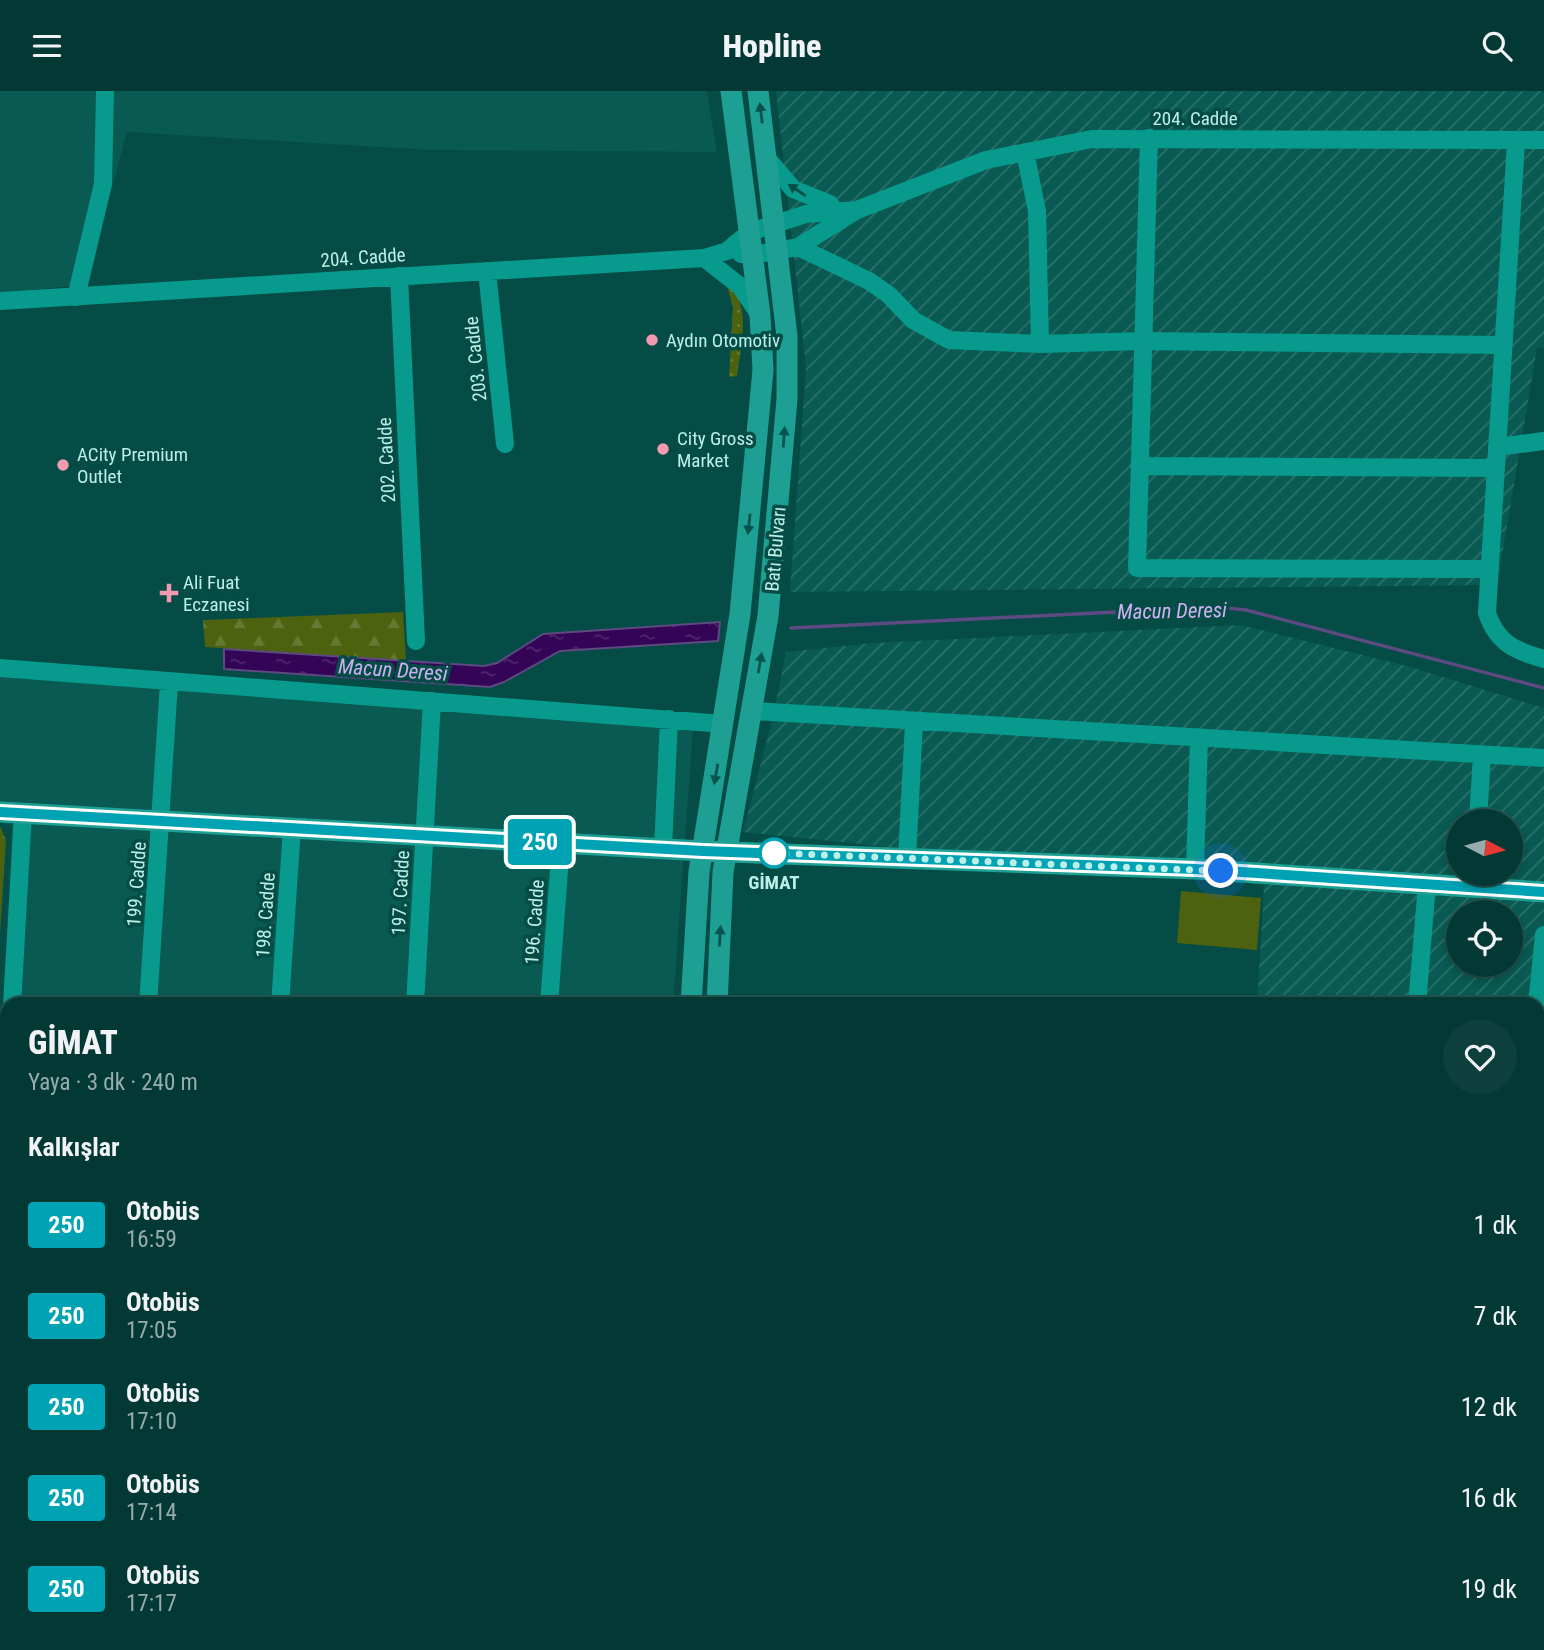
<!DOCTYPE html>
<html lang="tr">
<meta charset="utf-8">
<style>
:root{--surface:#033934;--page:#0d403c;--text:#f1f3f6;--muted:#97acac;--line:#24534f}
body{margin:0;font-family:"Roboto Condensed",sans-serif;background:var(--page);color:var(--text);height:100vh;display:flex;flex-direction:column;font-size:26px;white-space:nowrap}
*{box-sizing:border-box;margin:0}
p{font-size:23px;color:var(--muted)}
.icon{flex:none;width:38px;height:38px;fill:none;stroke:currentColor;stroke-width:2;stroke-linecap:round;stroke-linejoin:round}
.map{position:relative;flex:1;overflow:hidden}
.drawer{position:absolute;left:0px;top:906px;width:1545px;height:653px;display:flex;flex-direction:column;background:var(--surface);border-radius:21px 21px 0 0;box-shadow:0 4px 10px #0003,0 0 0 2px var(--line)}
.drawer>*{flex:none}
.badge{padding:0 14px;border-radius:5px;font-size:24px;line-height:46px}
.needle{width:46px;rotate:96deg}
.controls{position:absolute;left:1446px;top:718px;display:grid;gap:14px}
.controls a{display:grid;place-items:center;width:77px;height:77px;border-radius:50%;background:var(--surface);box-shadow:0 4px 10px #0003,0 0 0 2px var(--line);font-size:35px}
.you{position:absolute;width:35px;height:35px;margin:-18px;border:5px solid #fff;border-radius:50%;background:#1a73e8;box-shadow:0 0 0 10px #1a73e833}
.map>.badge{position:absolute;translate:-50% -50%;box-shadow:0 0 0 4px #fff}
h2{padding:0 28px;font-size:26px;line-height:63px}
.round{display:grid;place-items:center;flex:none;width:74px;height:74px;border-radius:37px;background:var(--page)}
.summary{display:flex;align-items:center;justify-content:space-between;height:119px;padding:0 28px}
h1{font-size:33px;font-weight:800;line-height:52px}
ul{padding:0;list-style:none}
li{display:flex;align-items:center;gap:21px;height:91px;padding:0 28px}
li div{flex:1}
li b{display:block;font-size:26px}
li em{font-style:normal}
li .badge{min-width:77px;font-weight:700;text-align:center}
header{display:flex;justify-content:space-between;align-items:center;height:91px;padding:0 28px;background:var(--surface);font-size:32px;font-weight:800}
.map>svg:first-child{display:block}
.built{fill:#085a52}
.industrial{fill:url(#industrial-furrows);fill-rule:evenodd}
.grass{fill:url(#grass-dots)}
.forest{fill:url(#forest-firs)}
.pitch{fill:#4c620e}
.water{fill:url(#water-ripples);stroke:#5d4a82;stroke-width:2}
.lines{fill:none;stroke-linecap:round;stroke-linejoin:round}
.stream{stroke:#5d4a82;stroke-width:3.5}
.minor{stroke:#089a8c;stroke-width:18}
.major{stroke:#1da093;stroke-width:21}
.oneway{fill:#06544d}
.oneway2{fill:#045049}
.line-casing{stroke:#fff;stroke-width:16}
.line{stroke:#00a3b4;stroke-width:10}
.walk{stroke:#bcefe7;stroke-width:7;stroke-dasharray:0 12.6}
.poi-dot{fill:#f29aaf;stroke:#044c45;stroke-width:2.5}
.stop-dot{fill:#fff;stroke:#00a3b4;stroke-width:3.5}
.labels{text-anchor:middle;stroke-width:7;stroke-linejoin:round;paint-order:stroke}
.street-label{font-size:19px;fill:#bcefe7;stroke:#044c45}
.poi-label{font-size:19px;fill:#bcefe7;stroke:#044c45;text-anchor:start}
.stop-label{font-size:19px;font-weight:bold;fill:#bcefe7;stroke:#044c45}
.water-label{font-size:21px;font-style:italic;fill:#cdb0f2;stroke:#044c45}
</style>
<header><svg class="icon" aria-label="menu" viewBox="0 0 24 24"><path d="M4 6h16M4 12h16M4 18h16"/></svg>Hopline<svg class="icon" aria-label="search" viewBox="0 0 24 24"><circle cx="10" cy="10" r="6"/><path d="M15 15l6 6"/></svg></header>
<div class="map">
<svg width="1544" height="1559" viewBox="0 0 1544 1559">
<defs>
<pattern id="industrial-furrows" width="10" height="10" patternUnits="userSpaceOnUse" patternTransform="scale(1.75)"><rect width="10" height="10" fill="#085a52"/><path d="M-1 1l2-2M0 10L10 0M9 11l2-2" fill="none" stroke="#2a726b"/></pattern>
<pattern id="grass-dots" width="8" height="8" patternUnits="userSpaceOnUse" patternTransform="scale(1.75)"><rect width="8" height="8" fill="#4c620e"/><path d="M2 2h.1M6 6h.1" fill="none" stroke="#647931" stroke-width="1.8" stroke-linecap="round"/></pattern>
<pattern id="forest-firs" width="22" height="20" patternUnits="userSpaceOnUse" patternTransform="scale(1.75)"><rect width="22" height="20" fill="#4c620e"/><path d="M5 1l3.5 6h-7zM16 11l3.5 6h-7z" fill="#647931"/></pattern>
<pattern id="water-ripples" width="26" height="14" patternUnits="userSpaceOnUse" patternTransform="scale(1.75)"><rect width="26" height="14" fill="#340456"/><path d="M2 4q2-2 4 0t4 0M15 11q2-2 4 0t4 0" fill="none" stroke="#4f296e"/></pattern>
</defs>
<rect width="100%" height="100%" fill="#044c45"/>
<!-- built -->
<path class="built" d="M 0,0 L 707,0 L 717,61 L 430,59 L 127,41 L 86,193 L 0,203 Z
M 0,581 L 693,639 L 673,913 L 8,913 L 12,734 L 0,732 Z
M 0,1069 L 7,1069 L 7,1273 L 0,1272 Z
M 139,1552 L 641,1552 L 641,1559 L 139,1559 Z"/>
<!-- industrial -->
<path class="industrial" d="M 776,0 L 1544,0 L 1544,257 L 1537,257 L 1497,494 L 790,501 L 806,277 Z
M 1241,534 L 1407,575 L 1544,617 L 1544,1559 L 703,1559 L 703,1552 L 1538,1552 L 1538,914 L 1257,913 L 1264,794 L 743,741 L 773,626 L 786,561 L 873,552 ZM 1458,730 L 1510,730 L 1510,782 L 1458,782 ZM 1458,821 L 1510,821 L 1510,873 L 1458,873 Z"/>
<!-- grass -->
<path class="grass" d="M 727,195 L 733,196 C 750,224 741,254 737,285 L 729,286 L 733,216 Z
M 6,1539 L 7,1552 L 33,1552 L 32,1559 L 5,1559 Z
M 602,1552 L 641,1552 L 641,1559 L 602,1559 Z"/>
<!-- forest -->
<path class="forest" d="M 403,521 L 406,570 L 205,556 L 203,529 Z
M 0,735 L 6,749 L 0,843 Z"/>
<!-- pitch -->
<path class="pitch" d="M 1181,800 L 1261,807 L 1257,859 L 1177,852 Z"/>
<!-- water -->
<path class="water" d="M 720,531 L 718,550 L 560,560 L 504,591 L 490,596 L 224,578 L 224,558 L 484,575 L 497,572 L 543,543 Z"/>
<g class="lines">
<!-- stream -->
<path class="stream" d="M 791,537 L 1217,516 L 1246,519 L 1544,597"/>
<!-- minor -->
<path class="minor" d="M 1149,47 L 1137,477 L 1489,478
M 1516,51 L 1487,522 C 1497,552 1515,560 1544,568
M 1025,61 L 1037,120 L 1040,253
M 766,66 L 793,98 L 830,113 L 834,120
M 798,156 L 869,190 L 889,204 L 913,229 L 949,249 L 1040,253 L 1142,250 L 1503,254
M 741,163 L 753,164 L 798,156 L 857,119 L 986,69 L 1092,48 L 1544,49
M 704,167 L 740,195 L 759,223
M 487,180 L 505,353
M 399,185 L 416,550
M 76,206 L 103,93 L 105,0
M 0,210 L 704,167 L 727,160 L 750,141 L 806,123 L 857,119
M 1497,356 L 1544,350
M 1139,375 L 1495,377
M 0,577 L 724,633
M 752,620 L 1544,667
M 1478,730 L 1482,664
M 663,757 L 669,628
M 907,767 L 914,631
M 1195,778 L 1199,647
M 12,914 L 23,722
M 148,914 L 169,592
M 280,914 L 292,737
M 415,914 L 432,610
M 549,914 L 561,752
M 1417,914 L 1427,793
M 1537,914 L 1544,844
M 0,1055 L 7,972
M 0,1287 L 7,1287
M 1538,1396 L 1544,1397
M 129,1559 L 130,1552
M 1098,1559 L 1099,1552
M 1172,1559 L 1172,1552
M 1250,1559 L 1251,1552
M 1322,1559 L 1322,1552"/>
<!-- major -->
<path class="major" d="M 0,721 L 703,760 L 1195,778 L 1544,801
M 691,914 L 699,781 L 740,523 L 763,279 L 760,224 L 731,0
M 717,914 L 723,781 L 768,525 L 787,308 L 787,245 L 758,0
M 658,1559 L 659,1552
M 691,1559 L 691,1552"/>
</g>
<!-- one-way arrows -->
<defs><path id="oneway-solid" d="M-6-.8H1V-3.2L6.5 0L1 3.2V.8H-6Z" transform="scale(1.75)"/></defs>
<g class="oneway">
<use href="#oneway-solid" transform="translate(761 22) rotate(-97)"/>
<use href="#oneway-solid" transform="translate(784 346) rotate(-86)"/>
<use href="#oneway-solid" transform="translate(749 433) rotate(96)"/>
<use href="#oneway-solid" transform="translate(760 572) rotate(-80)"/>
<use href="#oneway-solid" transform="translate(716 683) rotate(100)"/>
<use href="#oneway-solid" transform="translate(720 845) rotate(-87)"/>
</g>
<use class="oneway2" href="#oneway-solid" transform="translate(797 99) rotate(-146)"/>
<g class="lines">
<defs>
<path id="line" d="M 0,721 L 703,760 L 1195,778 L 1544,801"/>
</defs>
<!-- line casing -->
<use href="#line" class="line-casing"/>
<!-- line -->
<use href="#line" class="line"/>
<!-- walk -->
<path class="walk" d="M 774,762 L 1221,780"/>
</g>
<!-- markers -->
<g class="poi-dot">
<circle cx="652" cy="249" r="7"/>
<circle cx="663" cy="358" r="7"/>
<circle cx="63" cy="374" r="7"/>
<path d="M165.5 491.5h7v7h7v7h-7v7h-7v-7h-7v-7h7z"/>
</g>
<circle class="stop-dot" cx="774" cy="762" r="14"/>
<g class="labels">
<!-- street labels -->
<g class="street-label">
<text x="1195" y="34">204. Cadde</text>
<text transform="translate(363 166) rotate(-4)" y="7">204. Cadde</text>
<text transform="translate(475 268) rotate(-96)" y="7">203. Cadde</text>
<text transform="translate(386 369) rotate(-93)" y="7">202. Cadde</text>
<text transform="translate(775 458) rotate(-85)" y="7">Batı Bulvarı</text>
<text transform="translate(136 793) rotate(-86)" y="7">199. Cadde</text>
<text transform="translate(400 802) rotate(-87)" y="7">197. Cadde</text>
<text transform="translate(265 824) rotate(-86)" y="7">198. Cadde</text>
<text transform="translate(534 831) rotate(-86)" y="7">196. Cadde</text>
</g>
<!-- poi labels -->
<g class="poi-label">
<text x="666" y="256">Aydın Otomotiv</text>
<text x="677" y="354">City Gross<tspan x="677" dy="22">Market</tspan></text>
<text x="77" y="370">ACity Premium<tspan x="77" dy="22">Outlet</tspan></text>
<text x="183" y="498">Ali Fuat<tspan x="183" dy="22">Eczanesi</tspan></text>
</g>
<!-- stop labels -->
<g class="stop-label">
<text x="774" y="798">GİMAT</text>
</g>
<!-- water labels -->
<g class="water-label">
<text transform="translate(1172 520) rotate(-1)" y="7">Macun Deresi</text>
<text transform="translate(393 579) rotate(4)" y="7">Macun Deresi</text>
</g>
</g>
</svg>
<div class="controls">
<a><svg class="needle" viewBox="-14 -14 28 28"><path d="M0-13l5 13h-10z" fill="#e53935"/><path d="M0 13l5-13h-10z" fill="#97acac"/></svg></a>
<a><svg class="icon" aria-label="locate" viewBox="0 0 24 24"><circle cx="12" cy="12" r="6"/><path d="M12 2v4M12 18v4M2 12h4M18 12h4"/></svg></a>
</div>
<div class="you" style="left:1221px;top:780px"></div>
<b class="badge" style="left:540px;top:751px;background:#00a3b4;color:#fff">250</b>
<section class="drawer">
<div class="summary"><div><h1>GİMAT</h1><p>Yaya · 3 dk · 240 m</p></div><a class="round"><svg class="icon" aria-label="heart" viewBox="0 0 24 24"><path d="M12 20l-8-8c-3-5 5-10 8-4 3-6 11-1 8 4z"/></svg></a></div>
<h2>Kalkışlar</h2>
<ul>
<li><span class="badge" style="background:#00a3b4;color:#fff">250</span><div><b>Otobüs</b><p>16:59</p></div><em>1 dk</em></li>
<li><span class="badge" style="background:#00a3b4;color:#fff">250</span><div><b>Otobüs</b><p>17:05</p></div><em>7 dk</em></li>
<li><span class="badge" style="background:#00a3b4;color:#fff">250</span><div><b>Otobüs</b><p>17:10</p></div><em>12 dk</em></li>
<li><span class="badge" style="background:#00a3b4;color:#fff">250</span><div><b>Otobüs</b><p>17:14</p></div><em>16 dk</em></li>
<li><span class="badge" style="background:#00a3b4;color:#fff">250</span><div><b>Otobüs</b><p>17:17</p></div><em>19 dk</em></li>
</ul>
</section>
</div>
